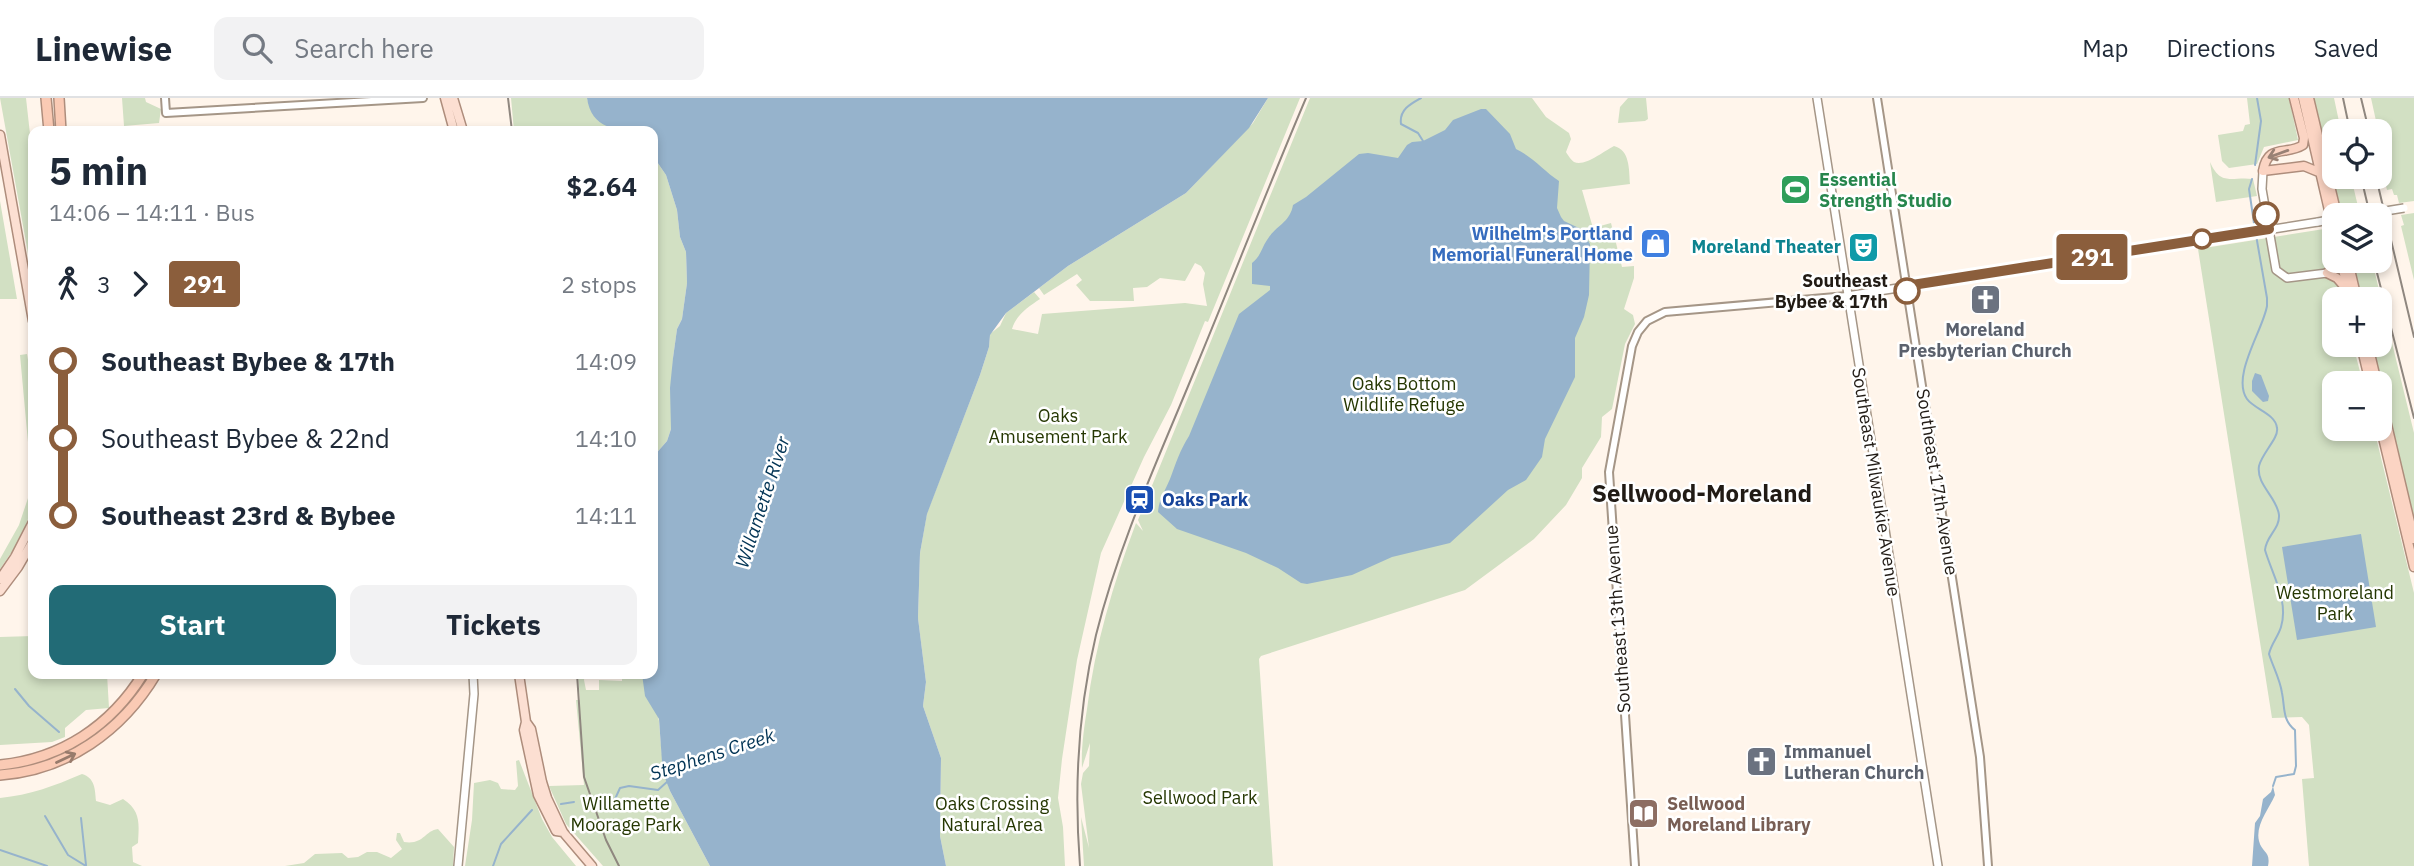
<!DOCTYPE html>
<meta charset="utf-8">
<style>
:root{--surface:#fff;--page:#f2f2f3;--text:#1f2937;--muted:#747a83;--line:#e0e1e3;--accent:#226b76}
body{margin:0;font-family:"IBM Plex Sans",sans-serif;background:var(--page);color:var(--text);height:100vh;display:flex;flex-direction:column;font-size:26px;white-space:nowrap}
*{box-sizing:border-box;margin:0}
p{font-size:23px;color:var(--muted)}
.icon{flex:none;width:38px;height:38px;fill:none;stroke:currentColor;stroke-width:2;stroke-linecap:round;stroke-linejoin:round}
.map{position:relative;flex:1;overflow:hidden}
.side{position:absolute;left:28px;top:28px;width:630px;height:553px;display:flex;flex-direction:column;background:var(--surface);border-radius:14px;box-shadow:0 4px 10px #0003}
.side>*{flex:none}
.badge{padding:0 14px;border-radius:5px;font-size:24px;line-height:46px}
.controls{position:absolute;left:2322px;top:21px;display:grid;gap:14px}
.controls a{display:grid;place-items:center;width:70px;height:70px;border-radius:14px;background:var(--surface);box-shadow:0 4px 10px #0003;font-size:35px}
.map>.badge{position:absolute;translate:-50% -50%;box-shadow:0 0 0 4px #fff}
.legs{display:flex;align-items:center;gap:10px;height:77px;padding:0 21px;font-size:23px}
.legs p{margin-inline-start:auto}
.summary{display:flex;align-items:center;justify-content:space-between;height:119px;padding:0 21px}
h1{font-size:38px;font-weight:800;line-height:52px}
.cta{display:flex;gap:14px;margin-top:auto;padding:14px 21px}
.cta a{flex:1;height:80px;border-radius:14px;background:var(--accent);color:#fff;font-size:28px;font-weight:800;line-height:80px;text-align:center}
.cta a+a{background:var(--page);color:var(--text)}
ul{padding:0 21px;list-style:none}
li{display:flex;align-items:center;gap:24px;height:77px;font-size:26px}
li i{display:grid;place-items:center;width:10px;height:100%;margin:0 9px;background:currentColor}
li i::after{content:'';width:18px;height:18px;margin:-9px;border:5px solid;border-radius:50%;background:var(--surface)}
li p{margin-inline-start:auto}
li:first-child i{background:linear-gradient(#0000 50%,currentColor 0)}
li:last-child i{background:linear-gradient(currentColor 50%,#0000 0)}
header{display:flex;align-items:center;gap:42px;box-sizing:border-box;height:98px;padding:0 35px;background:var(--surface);border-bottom:2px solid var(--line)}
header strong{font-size:33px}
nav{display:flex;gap:38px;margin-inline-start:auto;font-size:24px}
.search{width:490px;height:63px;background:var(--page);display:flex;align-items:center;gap:18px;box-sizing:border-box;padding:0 24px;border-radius:14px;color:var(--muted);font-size:26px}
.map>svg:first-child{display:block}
.green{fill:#d2e0c3}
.water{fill:#96b3cc}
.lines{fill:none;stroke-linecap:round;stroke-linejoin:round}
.stream{stroke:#96b3cc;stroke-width:2}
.tertiary-casing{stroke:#a59687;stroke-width:10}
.secondary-casing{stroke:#a59687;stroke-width:10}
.primary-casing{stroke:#ae8d7c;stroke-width:11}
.trunk-casing{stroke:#ae8d7c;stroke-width:11}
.motorway-casing{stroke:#ae8d7c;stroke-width:12}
.tertiary{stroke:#fff;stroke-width:6}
.secondary{stroke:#fff;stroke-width:7}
.primary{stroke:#fcdfd2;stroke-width:8}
.trunk{stroke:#fbd4c3;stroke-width:8}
.motorway{stroke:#facab4;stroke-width:9}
.tram{stroke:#8f877f;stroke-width:2}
.rail{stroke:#8f877f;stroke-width:2}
.secondary-bridge-casing{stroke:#a59687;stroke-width:10;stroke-linecap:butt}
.secondary-bridge{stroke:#fff;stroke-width:7}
.oneway{stroke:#998175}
.oneway2{stroke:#987b6c}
.line-1-casing{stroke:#fff;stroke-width:16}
.line-1{stroke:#8b5e3c;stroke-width:10}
.stop-1-dot{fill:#fff;stroke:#8b5e3c;stroke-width:3.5}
.labels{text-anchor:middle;stroke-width:5;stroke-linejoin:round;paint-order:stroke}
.leisure-label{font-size:18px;font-weight:bold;fill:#27864d;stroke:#fff;text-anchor:start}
.shop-label{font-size:18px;font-weight:bold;fill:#366cbe;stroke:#fff;text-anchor:end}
.culture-label{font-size:18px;font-weight:bold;fill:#0d838f;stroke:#fff;text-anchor:end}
.stop-label{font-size:18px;font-weight:bold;fill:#211b15;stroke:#fff;text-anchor:end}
.worship-label{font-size:18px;font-weight:bold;fill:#5b616d;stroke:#fff}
.park-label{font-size:18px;fill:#253702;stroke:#fff}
.street-label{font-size:18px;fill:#211b15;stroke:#fff}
.transit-label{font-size:18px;font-weight:bold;fill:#164399;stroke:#fff;text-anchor:start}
.education-label{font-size:18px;font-weight:bold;fill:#785e54;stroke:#fff;text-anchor:start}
.water-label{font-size:19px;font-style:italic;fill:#003354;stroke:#fff}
.district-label{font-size:24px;font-weight:bold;fill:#211b15;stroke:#fff}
</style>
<header>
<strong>Linewise</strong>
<div class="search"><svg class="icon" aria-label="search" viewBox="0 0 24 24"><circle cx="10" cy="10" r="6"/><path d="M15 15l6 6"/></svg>Search here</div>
<nav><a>Map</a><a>Directions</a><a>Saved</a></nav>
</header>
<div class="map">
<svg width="2414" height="768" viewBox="0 0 2414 768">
<rect width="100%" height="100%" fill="#fff5eb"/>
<!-- green -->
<path class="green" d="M 0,0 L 26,0 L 33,63 L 33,183 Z
M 122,0 L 145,0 L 146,4 L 161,11 L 159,25 L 124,28 Z
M 511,0 L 587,0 C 590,16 601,24 614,33 L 514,33 Z
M 1268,0 L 1300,0 L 1208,224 L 1205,223 L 1171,307 L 1144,359 L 1101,455 L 1077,562 L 1062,661 L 1058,700 L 1063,729 L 1065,768 L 946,768 L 940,738 L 941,660 L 923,608 L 926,584 L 918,520 L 920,455 L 927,415 L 980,277 L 989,249 L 990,236 L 1000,228 L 1006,215 L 1034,194 L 1040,201 C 1028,209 1016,217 1012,231 L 1038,236 L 1042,216 L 1185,205 L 1207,208 L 1203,186 L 1205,175 L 1201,168 L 1195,165 L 1185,183 L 1160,180 L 1147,189 L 1133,190 L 1134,203 L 1090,203 L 1076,187 L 1082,182 L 1077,176 L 1044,197 L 1039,190 L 1068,168 L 1186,95 L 1253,25 Z
M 1310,0 L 1532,0 L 1546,19 L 1569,35 L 1571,41 L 1566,54 C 1567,56 1572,63 1574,64 C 1585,69 1604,53 1614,48 C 1630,52 1629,71 1630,86 L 1582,92 L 1593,130 L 1611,125 L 1622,169 L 1634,168 L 1634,180 L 1624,211 L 1633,217 L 1635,226 L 1625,246 L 1612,311 L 1602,319 L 1601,339 L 1582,370 L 1582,380 L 1566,407 L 1534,441 L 1465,492 L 1261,558 L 1259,561 L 1273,768 L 1084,768 L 1081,719 L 1089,750 L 1081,686 L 1083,675 L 1089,668 L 1090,645 L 1082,670 C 1081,651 1084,630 1087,611 C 1095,547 1113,486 1136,425 L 1143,433 L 1138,422 Z
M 1628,0 L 1646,0 L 1648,21 L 1645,23 L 1618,25 L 1620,9 Z
M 2247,0 L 2289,0 L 2298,42 L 2264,49 L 2257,66 L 2229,70 L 2222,63 L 2218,37 L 2243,33 L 2245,27 L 2250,26 Z
M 2314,0 L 2334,0 L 2341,33 L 2334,33 L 2334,79 L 2351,79 L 2360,117 L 2342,117 Z
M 2371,0 L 2414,0 L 2414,103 L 2399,105 L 2397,97 L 2394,97 L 2392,91 L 2387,92 L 2380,64 L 2380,33 L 2375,33 L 2378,32 Z
M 653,58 L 666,77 L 677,112 L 680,139 L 686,154 L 687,185 L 682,221 L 677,231 L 673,260 L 671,331 L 667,343 L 653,359 Z
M 2210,64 C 2221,89 2232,78 2253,81 L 2257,98 L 2216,104 Z
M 0,103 L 17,201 L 0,201 Z
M 2414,115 L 2414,182 L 2401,128 L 2404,127 L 2401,117 Z
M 2324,131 L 2341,201 L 2334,201 L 2334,247 L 2353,247 L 2363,285 L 2334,285 L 2334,331 L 2374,331 L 2414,495 L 2414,768 L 2309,768 L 2302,681 L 2314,680 L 2309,627 L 2302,619 L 2272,620 L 2198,151 Z
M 2353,163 L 2372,163 L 2414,335 L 2414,422 L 2373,247 L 2380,247 L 2380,201 L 2362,201 Z
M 27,256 L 33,291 L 33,408 L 20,442 L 0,471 L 0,461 L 19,427 L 32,388 L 20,257 Z
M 33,538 L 33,576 L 107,576 L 109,610 L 86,612 L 65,630 L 65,639 L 52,644 L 0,647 L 0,539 Z
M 578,576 L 585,576 L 584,582 L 586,592 L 599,592 L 599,582 L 622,583 L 622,576 L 642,576 C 645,592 657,607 659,623 C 661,647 662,670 670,693 L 710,768 L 603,768 L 566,726 L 549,688 L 584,687 L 576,602 L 580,602 Z
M 519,662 L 542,721 L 552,739 L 576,768 L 465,768 L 472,722 L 474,685 L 490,682 L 498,685 L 501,691 L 515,692 L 518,688 L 516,663 Z
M 82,676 C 95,680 95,691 96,703 L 110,707 L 123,701 C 141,713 139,725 138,745 L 132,749 L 133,764 L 142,768 L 0,768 L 0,700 C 30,697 54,688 82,676 Z
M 438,731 L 454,749 L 453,768 L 285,768 L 304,765 L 315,756 L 342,755 L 348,760 L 358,759 L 367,754 L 377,754 L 391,760 L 402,751 L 396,742 L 397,735 L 400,735 L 404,744 C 424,747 424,733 438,731 Z"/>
<!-- water -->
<path class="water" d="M 587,0 L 1268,0 L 1249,30 L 1186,95 L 1068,168 L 1006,215 L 990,237 L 989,249 L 980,277 L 927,416 L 920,455 L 918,520 L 926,584 L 923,608 L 941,660 L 940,738 L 946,768 L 710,768 L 670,693 L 665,680 L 662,664 L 659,621 L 645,598 L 642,576 L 653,576 L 653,359 L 667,343 L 671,331 L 670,290 L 673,260 L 677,231 L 682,221 L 687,185 L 686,154 L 680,139 L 677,112 L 666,77 L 653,58 L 653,33 C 626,33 592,36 587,0 Z
M 1481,11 L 1486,11 L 1510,36 L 1516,51 C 1533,59 1544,73 1559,83 L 1557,110 L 1561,119 L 1564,123 L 1581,131 L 1590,146 L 1589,197 L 1584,219 L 1575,240 L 1575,279 L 1545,341 L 1542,359 L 1526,382 L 1508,392 L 1450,445 L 1392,459 L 1352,477 L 1307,486 L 1301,485 L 1278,470 L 1246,455 L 1177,431 L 1158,414 C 1159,401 1165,393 1170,381 C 1176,365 1180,352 1189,338 L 1239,216 L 1270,192 L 1270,188 L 1252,186 L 1252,165 C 1261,158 1261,151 1267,142 C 1275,128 1290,125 1293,107 L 1306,99 L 1359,56 L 1368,55 L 1398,60 L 1407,47 L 1412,44 L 1423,43 L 1445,32 L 1453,22 Z
M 2255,275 L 2261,277 L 2269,298 L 2268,303 L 2263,304 L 2252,293 L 2252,283 Z
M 2361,436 L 2376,529 L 2297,542 L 2282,449 Z
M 2273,688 L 2275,697 C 2269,711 2255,727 2259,743 C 2262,755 2271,753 2268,768 L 2252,768 L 2255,725 L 2260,718 L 2263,701 L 2271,694 Z"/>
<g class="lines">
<!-- stream -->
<path class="stream" d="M 1421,0 C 1410,6 1399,12 1401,26 L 1418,35 L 1423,43
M 2255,67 L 2261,23 L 2257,0
M 2252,81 L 2249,91 L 2255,132
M 2256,137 L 2267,200 L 2267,208 C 2263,232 2231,278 2247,301 C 2254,311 2276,316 2277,330 C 2279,340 2262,355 2259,368 C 2256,387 2277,399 2279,417 C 2280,431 2266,438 2265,452 C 2272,476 2289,503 2281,529 C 2278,539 2271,546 2269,556 C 2273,569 2280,581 2282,595 C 2285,609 2282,622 2295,632 L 2296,668 L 2294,676 L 2276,679 L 2273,688
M 15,591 L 29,608 L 59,634
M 607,702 L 615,701 L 620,690 L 629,688 L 658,692 L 668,683
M 561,706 L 574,704
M 45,718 L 68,757 L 86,768
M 81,720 L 86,767
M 0,752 L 47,768
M 493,768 L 501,746 L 532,712"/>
<defs>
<path id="tertiary" d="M 165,0 L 166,15 L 423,0
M 1877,0 L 1980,659 L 1988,768
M 1635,768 L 1609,374 L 1632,248 L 1638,234 L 1647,223 L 1665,214 L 1847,198"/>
<path id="secondary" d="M 1817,0 L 1938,768
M 2263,73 L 2262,91 L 2276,172 L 2287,180 L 2327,175
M 1847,198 L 2318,124
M 458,768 L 474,596 L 473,576"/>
<path id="primary" d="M 445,0 L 454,33
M 453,0 L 463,33
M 0,37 L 33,223
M 0,481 L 15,459 L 33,424
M 0,493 L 18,469 L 33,443
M 519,576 L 526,624 L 524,632 L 538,697 L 556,733 L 563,734
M 526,624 L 531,631 L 542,684 L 547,700 L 563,734 L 592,768"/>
<path id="trunk" d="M 2294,0 L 2304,40 L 2303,47 C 2286,58 2268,45 2263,73 L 2304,68 L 2321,75
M 2303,0 L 2334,134
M 2309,0 L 2337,117
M 2337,163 L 2334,169 L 2327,175 L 2337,180 L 2349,194
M 2341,163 L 2350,201
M 2348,163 L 2357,201
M 2361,247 L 2370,285
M 2368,247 L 2377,285
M 2380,297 L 2414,441
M 2380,327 L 2414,469"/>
<path id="motorway" d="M 46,0 L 49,33
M 59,0 L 61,33
M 0,667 C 61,661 111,628 143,576
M 0,677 C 67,672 122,633 156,576"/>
</defs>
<!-- tertiary casing -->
<use href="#tertiary" class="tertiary-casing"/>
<!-- secondary casing -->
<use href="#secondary" class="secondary-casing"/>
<!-- primary casing -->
<use href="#primary" class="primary-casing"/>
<!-- trunk casing -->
<use href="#trunk" class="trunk-casing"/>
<!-- motorway casing -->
<use href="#motorway" class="motorway-casing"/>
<!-- tertiary -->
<use href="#tertiary" class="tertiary"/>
<!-- secondary -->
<use href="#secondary" class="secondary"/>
<!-- primary -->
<use href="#primary" class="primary"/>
<!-- trunk -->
<use href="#trunk" class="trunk"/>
<!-- motorway -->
<use href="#motorway" class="motorway"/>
<!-- tram -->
<path class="tram" d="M 2343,0 L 2350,33
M 2361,79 L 2370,117
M 2374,163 L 2414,320"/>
<!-- rail -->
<path class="rail" d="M 508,0 L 512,33
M 2361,0 L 2369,33
M 2376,79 L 2414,239
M 577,576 L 584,679 L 606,742 L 619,768
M 1080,768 C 1074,691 1078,612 1096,537 C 1119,445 1160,357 1196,269 C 1233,180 1268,89 1306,0"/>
<defs>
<path id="secondary-bridge" d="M 2361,117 L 2404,110
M 2318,124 L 2334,121"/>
</defs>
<!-- secondary-bridge casing -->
<use href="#secondary-bridge" class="secondary-bridge-casing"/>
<!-- secondary-bridge -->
<use href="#secondary-bridge" class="secondary-bridge"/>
</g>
<!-- one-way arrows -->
<defs><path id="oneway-shaft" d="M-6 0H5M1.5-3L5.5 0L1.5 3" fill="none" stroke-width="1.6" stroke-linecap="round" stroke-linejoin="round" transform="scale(1.75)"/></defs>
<use class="oneway" href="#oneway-shaft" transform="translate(2278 56) rotate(160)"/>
<use class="oneway2" href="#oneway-shaft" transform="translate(66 660) rotate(-25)"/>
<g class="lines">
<defs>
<path id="line-1" d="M 1907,193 L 1906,188 L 2269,131 L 2266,117"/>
</defs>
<!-- line-1 casing -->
<use href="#line-1" class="line-1-casing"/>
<!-- line-1 -->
<use href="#line-1" class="line-1"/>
</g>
<!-- icons -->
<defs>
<symbol id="stadium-square" viewBox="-11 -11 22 22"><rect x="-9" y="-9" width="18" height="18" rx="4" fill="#2e9e5b" stroke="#fff"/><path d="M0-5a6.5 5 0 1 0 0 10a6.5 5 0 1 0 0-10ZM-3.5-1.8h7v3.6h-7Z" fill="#fff"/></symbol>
<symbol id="shop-square" viewBox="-11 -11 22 22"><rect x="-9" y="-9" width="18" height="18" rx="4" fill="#3f7fe0" stroke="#fff"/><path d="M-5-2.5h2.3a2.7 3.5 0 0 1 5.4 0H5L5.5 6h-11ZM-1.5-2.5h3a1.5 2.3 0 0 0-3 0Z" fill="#fff"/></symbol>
<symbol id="theatre-square" viewBox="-11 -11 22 22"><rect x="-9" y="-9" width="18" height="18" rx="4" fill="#0f9aa8" stroke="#fff"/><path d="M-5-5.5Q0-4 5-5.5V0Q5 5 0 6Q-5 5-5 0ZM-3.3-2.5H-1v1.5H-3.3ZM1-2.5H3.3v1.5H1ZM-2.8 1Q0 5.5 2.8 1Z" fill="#fff"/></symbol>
<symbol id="church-square" viewBox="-11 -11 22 22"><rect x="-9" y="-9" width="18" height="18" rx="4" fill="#6b7280" stroke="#fff"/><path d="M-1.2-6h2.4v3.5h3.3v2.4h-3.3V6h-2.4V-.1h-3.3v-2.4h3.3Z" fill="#fff"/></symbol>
<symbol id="station-square" viewBox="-11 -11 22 22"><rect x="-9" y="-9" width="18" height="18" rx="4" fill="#1a4fb4" stroke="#fff"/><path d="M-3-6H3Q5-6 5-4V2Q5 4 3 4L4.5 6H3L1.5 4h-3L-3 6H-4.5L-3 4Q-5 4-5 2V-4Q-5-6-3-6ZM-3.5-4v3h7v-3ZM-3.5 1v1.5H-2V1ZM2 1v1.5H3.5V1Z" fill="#fff"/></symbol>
<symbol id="library-square" viewBox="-11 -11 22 22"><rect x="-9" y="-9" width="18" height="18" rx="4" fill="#8d6e63" stroke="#fff"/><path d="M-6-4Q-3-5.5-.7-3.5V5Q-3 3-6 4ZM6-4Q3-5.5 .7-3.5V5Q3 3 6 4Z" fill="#fff"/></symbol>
</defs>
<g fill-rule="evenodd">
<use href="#stadium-square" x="1778" y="74" width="35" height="35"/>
<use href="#shop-square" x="1638" y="128" width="35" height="35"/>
<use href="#theatre-square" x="1846" y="132" width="35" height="35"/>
<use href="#church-square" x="1968" y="184" width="35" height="35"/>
<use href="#station-square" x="1122" y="384" width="35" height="35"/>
<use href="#church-square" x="1744" y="646" width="35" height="35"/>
<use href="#library-square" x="1626" y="698" width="35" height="35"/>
</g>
<!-- markers -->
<g class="stop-1-dot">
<circle cx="2266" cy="117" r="12"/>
<circle cx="2202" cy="141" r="9"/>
<circle cx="1907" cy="193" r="12"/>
</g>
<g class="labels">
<!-- leisure labels -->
<g class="leisure-label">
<text x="1819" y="88">Essential<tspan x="1819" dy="21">Strength Studio</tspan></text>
</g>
<!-- shop labels -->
<g class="shop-label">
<text x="1633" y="142">Wilhelm's Portland<tspan x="1633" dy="21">Memorial Funeral Home</tspan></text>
</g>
<!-- culture labels -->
<g class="culture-label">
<text x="1841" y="155">Moreland Theater</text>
</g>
<!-- stop labels -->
<g class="stop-label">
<text x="1888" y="189">Southeast<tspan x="1888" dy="21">Bybee &amp; 17th</tspan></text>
</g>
<!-- worship labels -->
<g class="worship-label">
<text x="1985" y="238">Moreland<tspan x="1985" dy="21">Presbyterian Church</tspan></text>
<text x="1784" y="660" text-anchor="start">Immanuel<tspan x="1784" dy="21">Lutheran Church</tspan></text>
</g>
<!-- park labels -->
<g class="park-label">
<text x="1404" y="292">Oaks Bottom<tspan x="1404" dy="21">Wildlife Refuge</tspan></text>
<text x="1058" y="324">Oaks<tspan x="1058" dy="21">Amusement Park</tspan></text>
<text x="2335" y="501">Westmoreland<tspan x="2335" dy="21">Park</tspan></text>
<text x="1200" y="706">Sellwood Park</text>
<text x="626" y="712">Willamette<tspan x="626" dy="21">Moorage Park</tspan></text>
<text x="992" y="712">Oaks Crossing<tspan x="992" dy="21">Natural Area</tspan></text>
</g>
<!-- street labels -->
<g class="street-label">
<text transform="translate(1876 384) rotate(81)" y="6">Southeast Milwaukie Avenue</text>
<text transform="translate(1937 384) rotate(81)" y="6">Southeast 17th Avenue</text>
<text transform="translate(1618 521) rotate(-94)" y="6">Southeast 13th Avenue</text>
</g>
<!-- transit labels -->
<g class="transit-label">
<text x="1162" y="408">Oaks Park</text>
</g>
<!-- education labels -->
<g class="education-label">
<text x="1667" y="712">Sellwood<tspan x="1667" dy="21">Moreland Library</tspan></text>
</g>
<!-- water labels -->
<g class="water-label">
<text transform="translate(762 404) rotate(-72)" y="7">Willamette River</text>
<text transform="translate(712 656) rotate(-18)" y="7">Stephens Creek</text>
</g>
<!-- district labels -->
<g class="district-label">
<text x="1702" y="404">Sellwood-Moreland</text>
</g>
</g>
</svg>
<div class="controls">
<a><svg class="icon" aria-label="locate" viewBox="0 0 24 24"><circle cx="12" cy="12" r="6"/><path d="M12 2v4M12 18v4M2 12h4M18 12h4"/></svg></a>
<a><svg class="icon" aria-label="layers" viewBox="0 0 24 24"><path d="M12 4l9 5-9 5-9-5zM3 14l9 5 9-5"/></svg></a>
<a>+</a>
<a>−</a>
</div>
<b class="badge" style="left:2092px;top:159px;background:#8b5e3c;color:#fff">291</b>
<section class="side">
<div class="summary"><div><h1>5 min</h1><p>14:06 – 14:11 · Bus</p></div><b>$2.64</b></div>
<div class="legs"><svg class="icon" aria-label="walk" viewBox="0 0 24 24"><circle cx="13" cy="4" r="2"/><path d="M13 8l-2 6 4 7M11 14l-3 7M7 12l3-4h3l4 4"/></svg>3<svg class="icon" aria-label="forward" viewBox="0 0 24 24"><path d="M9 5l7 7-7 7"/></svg><b class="badge" style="background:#8b5e3c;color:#fff">291</b><p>2 stops</p></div>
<ul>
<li><i style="color:#8b5e3c"></i><b>Southeast Bybee &amp; 17th</b><p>14:09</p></li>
<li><i style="color:#8b5e3c"></i><span>Southeast Bybee &amp; 22nd</span><p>14:10</p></li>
<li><i style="color:#8b5e3c"></i><b>Southeast 23rd &amp; Bybee</b><p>14:11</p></li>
</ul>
<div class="cta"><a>Start</a><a>Tickets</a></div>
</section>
</div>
